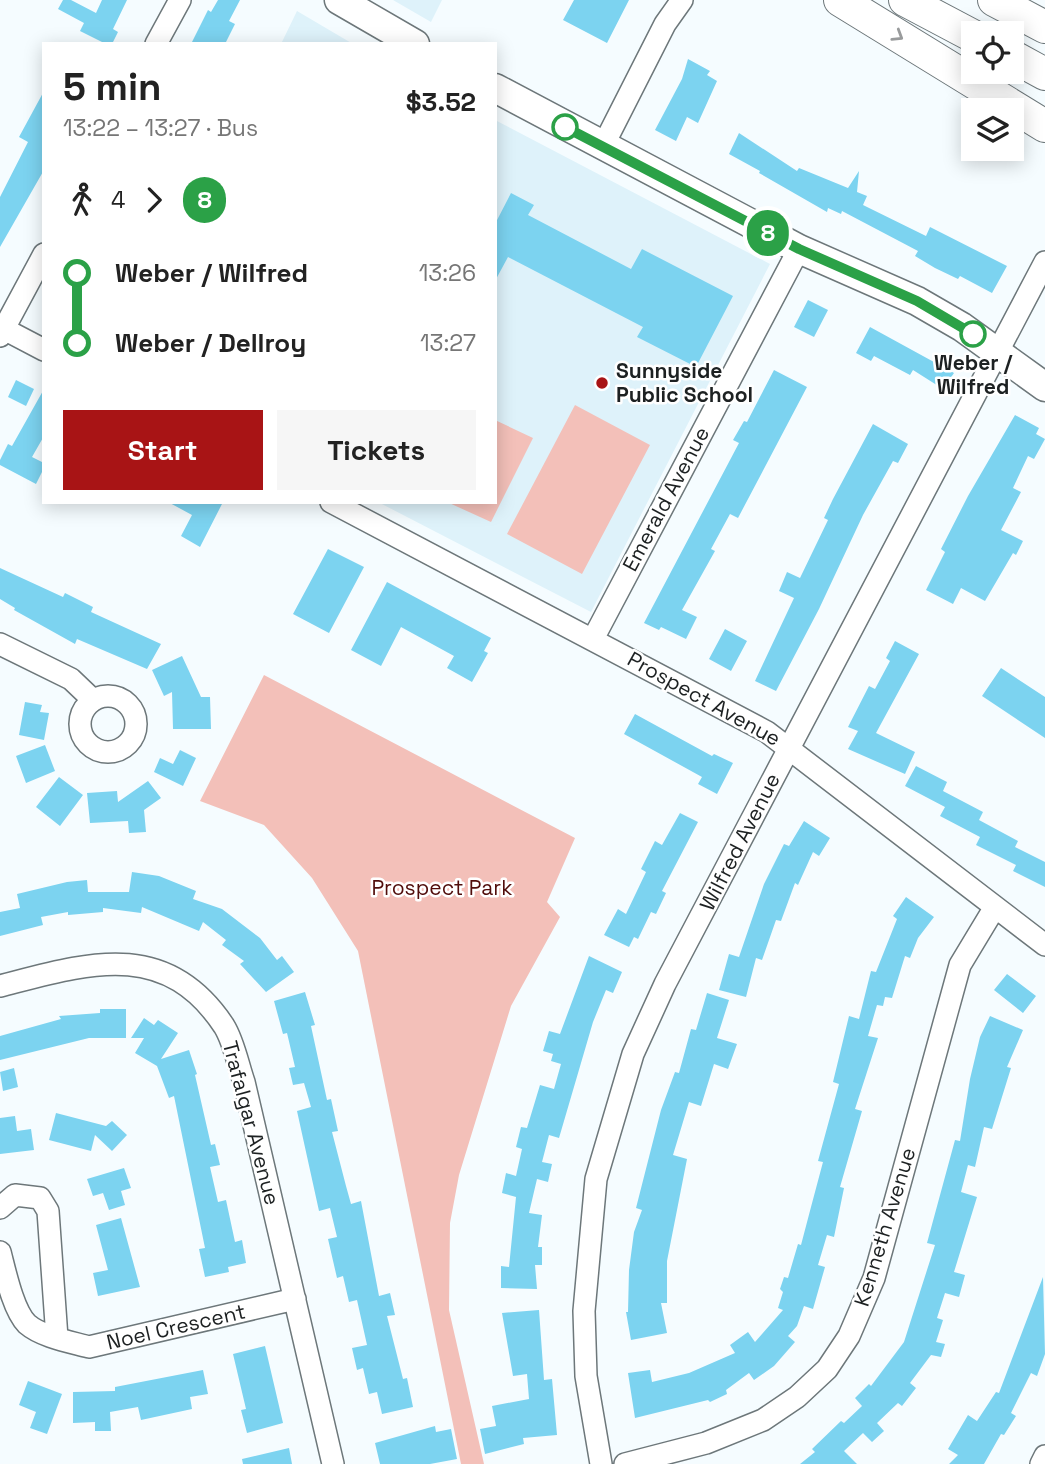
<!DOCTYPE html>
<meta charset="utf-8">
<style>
:root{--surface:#fff;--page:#f6f6f6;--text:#222;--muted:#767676;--accent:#a81415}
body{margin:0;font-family:"Space Grotesk",sans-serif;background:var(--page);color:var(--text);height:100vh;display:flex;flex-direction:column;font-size:26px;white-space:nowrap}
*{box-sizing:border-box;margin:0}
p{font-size:23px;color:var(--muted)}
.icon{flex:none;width:38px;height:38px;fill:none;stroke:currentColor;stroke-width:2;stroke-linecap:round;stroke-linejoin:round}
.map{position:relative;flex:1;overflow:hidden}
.panel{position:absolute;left:42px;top:42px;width:455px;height:462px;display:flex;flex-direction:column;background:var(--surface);border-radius:0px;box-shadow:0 4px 18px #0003}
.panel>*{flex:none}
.badge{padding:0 14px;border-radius:23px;font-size:24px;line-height:46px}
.controls{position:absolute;left:961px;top:21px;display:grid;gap:14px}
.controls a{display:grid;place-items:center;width:63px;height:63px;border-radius:0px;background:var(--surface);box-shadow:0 4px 18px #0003;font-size:35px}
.map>.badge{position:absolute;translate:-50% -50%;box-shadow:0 0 0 4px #fff}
.legs{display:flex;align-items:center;gap:10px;height:77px;padding:0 21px;font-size:23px}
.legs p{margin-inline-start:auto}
.headline{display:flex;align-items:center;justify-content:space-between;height:119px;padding:0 21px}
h1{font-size:38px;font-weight:800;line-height:52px}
.cta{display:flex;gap:14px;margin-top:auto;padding:14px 21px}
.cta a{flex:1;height:80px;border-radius:0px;background:var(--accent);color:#fff;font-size:28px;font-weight:800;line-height:80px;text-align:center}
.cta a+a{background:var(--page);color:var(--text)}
ul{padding:0 21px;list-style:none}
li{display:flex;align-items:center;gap:24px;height:70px;font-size:26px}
li i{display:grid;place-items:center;width:10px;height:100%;margin:0 9px;background:currentColor}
li i::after{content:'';width:18px;height:18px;margin:-9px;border:5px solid;border-radius:50%;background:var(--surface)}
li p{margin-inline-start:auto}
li:first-child i{background:linear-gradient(#0000 50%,currentColor 0)}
li:last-child i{background:linear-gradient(currentColor 50%,#0000 0)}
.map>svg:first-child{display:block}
.built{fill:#def2fa}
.green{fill:#f3c0b9}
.building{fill:#7cd3f0}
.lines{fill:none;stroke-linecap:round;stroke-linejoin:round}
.minor-casing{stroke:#6d777a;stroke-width:24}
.major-casing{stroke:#6d777a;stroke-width:31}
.highway-casing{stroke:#6d777a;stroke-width:34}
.minor{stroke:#fff;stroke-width:21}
.major{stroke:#fff;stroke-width:28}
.highway{stroke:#fff;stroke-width:32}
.oneway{stroke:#999b9c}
.line-1-casing{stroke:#fff;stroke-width:16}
.line-1{stroke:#2ba147;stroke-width:10}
.stop-1-dot{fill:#fff;stroke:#2ba147;stroke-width:3.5}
.poi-dot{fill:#a81415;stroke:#fff;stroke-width:2.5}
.labels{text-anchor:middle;stroke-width:5;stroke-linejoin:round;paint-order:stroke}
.stop-label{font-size:21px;font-weight:bold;fill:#1d2122;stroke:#fff}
.poi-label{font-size:21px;font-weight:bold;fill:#1d2122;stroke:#fff;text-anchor:start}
.street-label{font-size:21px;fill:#1d2122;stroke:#fff}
.park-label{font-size:21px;fill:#510d0b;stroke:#fff}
</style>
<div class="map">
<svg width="1045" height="1464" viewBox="0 0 1045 1464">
<rect width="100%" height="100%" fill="#f5fcff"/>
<!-- built -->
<path class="built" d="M 393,0 L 442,0 L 431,22 Z
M 297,11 L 353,44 L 281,44 Z
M 495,120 L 770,264 L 591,612 L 378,502 L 495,502 Z"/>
<!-- green -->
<path class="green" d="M 575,405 L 650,445 L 582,574 L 507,534 Z
M 495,420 L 533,438 L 491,522 L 447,502 L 495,502 Z
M 264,675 L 575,838 L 547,902 L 560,917 L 511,1006 L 459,1175 L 450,1223 L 449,1310 L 484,1464 L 461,1464 L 358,951 L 312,878 L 264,825 L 200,801 Z"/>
<!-- building -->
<path class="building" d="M 63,0 L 71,0 L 96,13 L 102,0 L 127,0 L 113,29 L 118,32 L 112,44 L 106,44 L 80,31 L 84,23 L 58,9 Z
M 218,0 L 240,0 L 229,21 L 235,24 L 225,44 L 191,44 L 208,10 L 211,12 Z
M 574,0 L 629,0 L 607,43 L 563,20 Z
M 688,59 L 710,71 L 707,75 L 717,81 L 698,123 L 687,117 L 676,141 L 655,130 L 682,79 Z
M 44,91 L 44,170 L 0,247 L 0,197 L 28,142 L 19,137 Z
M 739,133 L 797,171 L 799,168 L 848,188 L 859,171 L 857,192 L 867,196 L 863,205 L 926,236 L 930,227 L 1007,266 L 992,293 L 960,276 L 958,279 L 935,268 L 915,256 L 918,251 L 842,211 L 841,214 L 828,208 L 827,212 L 759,173 L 760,171 L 729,154 Z
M 511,193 L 534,205 L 528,215 L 631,269 L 642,249 L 733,296 L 696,367 L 637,337 L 643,327 L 508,257 L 495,281 L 495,224 Z
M 808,300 L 828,310 L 814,337 L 794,327 Z
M 870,327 L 954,373 L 943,389 L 913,370 L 910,375 L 874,356 L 871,361 L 856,353 Z
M 774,370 L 807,387 L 738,518 L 730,514 L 711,549 L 715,551 L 682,610 L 697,617 L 686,639 L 661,627 L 659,630 L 644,623 L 739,443 L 733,440 L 744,421 L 747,422 Z
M 16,380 L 34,389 L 26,406 L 8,397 Z
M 44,389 L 44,436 L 32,457 L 44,463 L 44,468 L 36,484 L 0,465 L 0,460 L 8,444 L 12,446 Z
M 1015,415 L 1039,428 L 1036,434 L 1045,439 L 1034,459 L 1028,456 L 1013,488 L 1021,492 L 1001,530 L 1023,541 L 1016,555 L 1013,553 L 985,601 L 961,588 L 953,604 L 926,590 L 945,552 L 941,549 L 968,496 Z
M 873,424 L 908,444 L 898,463 L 893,461 L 863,515 L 819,609 L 776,691 L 755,681 L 794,598 L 779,591 L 787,572 L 800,578 L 828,520 L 824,518 L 833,499 Z
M 168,502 L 223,502 L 200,547 L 181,536 L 192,515 Z
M 328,549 L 364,567 L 329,633 L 293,614 Z
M 0,568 L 63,597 L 65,593 L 93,607 L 91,612 L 161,644 L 147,669 L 77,639 L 75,644 L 14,610 L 15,608 L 0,599 Z
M 387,582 L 491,638 L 484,651 L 488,653 L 472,682 L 447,668 L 454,656 L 401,627 L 381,666 L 351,650 Z
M 725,629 L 747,641 L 731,671 L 709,659 Z
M 895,641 L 919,654 L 876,733 L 915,752 L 905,774 L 848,749 L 858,731 L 848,727 L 869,686 L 875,689 L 890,661 L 886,658 Z
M 182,656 L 201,697 L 210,697 L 211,729 L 173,729 L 172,692 L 164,696 L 152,670 Z
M 1001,668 L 1045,697 L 1045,738 L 982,696 Z
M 25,702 L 42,705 L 40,712 L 49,713 L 44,740 L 19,735 Z
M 635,714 L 712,756 L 714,754 L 733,763 L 717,794 L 698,784 L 702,777 L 624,734 Z
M 45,745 L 55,771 L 26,783 L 16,756 Z
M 180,750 L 196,758 L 183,786 L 154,772 L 160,758 L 173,764 Z
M 916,766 L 947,782 L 943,791 L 983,812 L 979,820 L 1018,841 L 1015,847 L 1045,862 L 1045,887 L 1013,871 L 1016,865 L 976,845 L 980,837 L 940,816 L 945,807 L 905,786 Z
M 59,777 L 83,795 L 60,826 L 36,807 Z
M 148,781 L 161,798 L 144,810 L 146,832 L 129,833 L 128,821 L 90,823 L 87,793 L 117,791 L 118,802 Z
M 680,813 L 698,822 L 662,891 L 666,893 L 656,914 L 651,912 L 638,939 L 634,937 L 629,947 L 604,935 L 618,909 L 626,914 L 646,872 L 641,869 L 655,841 L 662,845 Z
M 804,821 L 830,838 L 819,856 L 813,852 L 798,885 L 795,883 L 781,921 L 776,920 L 762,960 L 756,958 L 746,997 L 719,990 L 729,954 L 739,957 L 764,884 L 784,844 L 789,846 Z
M 132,872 L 159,876 L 196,891 L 193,899 L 222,909 L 260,938 L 277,960 L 282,956 L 294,972 L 266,992 L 240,964 L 244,961 L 222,945 L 226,940 L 203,922 L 199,931 L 142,907 L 141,913 L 103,908 L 103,912 L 68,915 L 68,912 L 41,917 L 43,925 L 0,936 L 0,912 L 20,908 L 17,894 L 67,882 L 87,880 L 88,892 L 129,892 Z
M 906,897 L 934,917 L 918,938 L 910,958 L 905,956 L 892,998 L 885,997 L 883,1006 L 877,1005 L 868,1036 L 878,1038 L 855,1109 L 862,1111 L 840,1187 L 844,1188 L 834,1237 L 827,1235 L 818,1265 L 825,1267 L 813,1309 L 804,1306 L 797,1326 L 788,1336 L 795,1342 L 774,1366 L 754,1380 L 749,1373 L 726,1390 L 727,1394 L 710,1402 L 708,1400 L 635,1418 L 628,1373 L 650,1370 L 652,1382 L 689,1373 L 735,1353 L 730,1345 L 748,1332 L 755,1342 L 783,1310 L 778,1308 L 783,1292 L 780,1289 L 784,1277 L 788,1278 L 798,1244 L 801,1245 L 811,1207 L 823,1162 L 818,1161 L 839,1084 L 833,1082 L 849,1016 L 859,1019 L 871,971 L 876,972 L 897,919 L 893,916 Z
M 589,956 L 622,972 L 613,993 L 606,990 L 593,1022 L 559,1138 L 549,1135 L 542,1162 L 552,1164 L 548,1182 L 537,1179 L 529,1213 L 542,1215 L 538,1247 L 542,1247 L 542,1265 L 535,1265 L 537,1289 L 501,1288 L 501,1266 L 509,1267 L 516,1197 L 502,1193 L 506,1173 L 516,1176 L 522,1149 L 516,1147 L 521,1127 L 527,1128 L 540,1085 L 554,1089 L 561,1064 L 551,1061 L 553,1054 L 543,1051 L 549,1031 L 560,1034 Z
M 1007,974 L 1036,996 L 1023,1013 L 994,990 Z
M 305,992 L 315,1025 L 311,1026 L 327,1100 L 331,1099 L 338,1131 L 332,1132 L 346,1186 L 351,1204 L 361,1201 L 379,1296 L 390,1293 L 395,1315 L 387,1316 L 403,1379 L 407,1378 L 413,1407 L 382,1414 L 377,1392 L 369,1394 L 363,1368 L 357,1370 L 352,1348 L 367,1345 L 357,1300 L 349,1302 L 343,1276 L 337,1278 L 328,1239 L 337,1237 L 330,1208 L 319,1211 L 297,1111 L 311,1107 L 304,1083 L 293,1085 L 289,1068 L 295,1067 L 287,1033 L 283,1034 L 274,1001 Z
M 707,993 L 729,1000 L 717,1038 L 737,1044 L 728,1069 L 714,1064 L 701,1106 L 689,1102 L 673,1155 L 687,1159 L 667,1261 L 667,1303 L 661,1303 L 667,1333 L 631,1340 L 626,1312 L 628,1312 L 629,1270 L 634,1232 L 642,1210 L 636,1208 L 661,1110 L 675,1072 L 679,1073 L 691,1029 L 696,1030 Z
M 100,1009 L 126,1009 L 126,1038 L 89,1038 L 0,1060 L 0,1036 L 61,1019 L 59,1016 L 100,1013 Z
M 990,1016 L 1023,1030 L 1007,1067 L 1011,1068 L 992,1129 L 984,1127 L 975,1167 L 968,1165 L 961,1192 L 977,1197 L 954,1272 L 965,1275 L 959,1297 L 945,1293 L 937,1318 L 943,1320 L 936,1342 L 945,1344 L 941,1357 L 931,1355 L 910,1383 L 916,1388 L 902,1406 L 898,1403 L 877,1423 L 884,1431 L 872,1442 L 863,1433 L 844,1451 L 857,1464 L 800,1464 L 815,1452 L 812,1449 L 841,1421 L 844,1423 L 862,1406 L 855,1398 L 869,1384 L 871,1386 L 904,1342 L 935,1245 L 927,1243 L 955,1140 L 960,1141 L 970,1079 L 980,1037 Z
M 144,1018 L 154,1025 L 158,1020 L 178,1033 L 161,1059 L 189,1050 L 197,1074 L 195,1075 L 211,1145 L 215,1144 L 220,1165 L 210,1167 L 218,1202 L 226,1200 L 235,1242 L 242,1240 L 246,1263 L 228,1267 L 229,1272 L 205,1277 L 199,1249 L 205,1248 L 174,1096 L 169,1098 L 157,1066 L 135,1053 L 144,1038 L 131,1038 Z
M 14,1068 L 18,1087 L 3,1091 L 0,1072 Z
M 56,1113 L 106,1126 L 112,1121 L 127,1135 L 112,1151 L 95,1135 L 91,1151 L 49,1140 Z
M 15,1116 L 17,1131 L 31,1129 L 34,1150 L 0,1154 L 0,1118 Z
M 124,1168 L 131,1188 L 121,1191 L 125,1205 L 109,1210 L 103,1193 L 93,1196 L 87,1179 Z
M 121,1218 L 140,1287 L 98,1296 L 93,1273 L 108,1270 L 96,1225 Z
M 1043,1277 L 1045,1354 L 1037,1376 L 1031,1373 L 1011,1413 L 1016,1416 L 1004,1435 L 1001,1434 L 984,1464 L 949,1464 L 958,1455 L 948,1449 L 968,1415 L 977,1421 L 996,1392 L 999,1393 Z
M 539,1310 L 544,1380 L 552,1379 L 557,1435 L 523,1438 L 524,1444 L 485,1454 L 480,1429 L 496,1426 L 492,1406 L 529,1399 L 527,1374 L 513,1376 L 502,1313 Z
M 265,1346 L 283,1423 L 247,1433 L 241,1410 L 246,1409 L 233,1354 Z
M 203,1370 L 208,1394 L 190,1397 L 192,1409 L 141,1420 L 138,1407 L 110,1412 L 111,1431 L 95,1431 L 95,1422 L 73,1423 L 73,1392 L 115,1391 L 115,1387 Z
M 28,1381 L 62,1394 L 47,1434 L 30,1428 L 36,1412 L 19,1405 Z
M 435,1426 L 436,1432 L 451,1429 L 457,1459 L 430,1464 L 380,1464 L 375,1443 Z
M 289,1448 L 292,1464 L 243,1464 L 242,1459 Z"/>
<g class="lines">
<defs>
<path id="minor" d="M 156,44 L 180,0
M 603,146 L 665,24 L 682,0
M 0,327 L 44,350
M 0,336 L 44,254
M 331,502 L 767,732 L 1045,945
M 593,639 L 799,249
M 0,644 L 71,679 L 93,700
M80 724a28 28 0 1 1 56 0a28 28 0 1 1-56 0Z
M 0,986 C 86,964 165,937 224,1026 C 234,1042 238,1065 244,1082 L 333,1464
M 0,1208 L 15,1195 L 40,1198 L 48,1211 L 57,1338
M 0,1252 C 5,1271 13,1310 27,1324 C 42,1337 71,1342 89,1347 L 295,1299
M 601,1464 L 586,1376 L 584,1311 L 596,1179 L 633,1054 L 665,984 L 1045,262
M 625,1464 L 706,1443 L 763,1420 L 797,1397 L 827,1369 L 849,1336 L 874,1278 L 960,965 L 995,907
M 1041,1464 L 1045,1456"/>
<path id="major" d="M 339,0 L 415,44
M 495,88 L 799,249 L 917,301 L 962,327 L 1045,387"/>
<path id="highway" d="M 840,0 L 1045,126
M 905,0 L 973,36
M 994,0 L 1045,27
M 1012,56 L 1045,74"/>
</defs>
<!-- minor casing -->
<use href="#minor" class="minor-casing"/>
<!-- major casing -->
<use href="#major" class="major-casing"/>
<!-- highway casing -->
<use href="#highway" class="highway-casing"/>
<!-- minor -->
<use href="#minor" class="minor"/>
<!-- major -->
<use href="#major" class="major"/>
<!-- highway -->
<use href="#highway" class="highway"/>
</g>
<!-- one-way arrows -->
<defs><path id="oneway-chevron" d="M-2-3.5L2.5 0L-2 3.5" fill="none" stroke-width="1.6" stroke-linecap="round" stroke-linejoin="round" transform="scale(1.75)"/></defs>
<use class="oneway" href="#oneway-chevron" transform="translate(898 36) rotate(32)"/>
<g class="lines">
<defs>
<path id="line-1" d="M 565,127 L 799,249 L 917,301 L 973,334"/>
</defs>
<!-- line-1 casing -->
<use href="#line-1" class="line-1-casing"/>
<!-- line-1 -->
<use href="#line-1" class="line-1"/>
</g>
<!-- markers -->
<g class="stop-1-dot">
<circle cx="565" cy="127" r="12"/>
<circle cx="973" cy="334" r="12"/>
</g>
<circle class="poi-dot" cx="602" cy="383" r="7"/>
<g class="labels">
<!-- stop labels -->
<g class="stop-label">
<text x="973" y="370">Weber /<tspan x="973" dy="24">Wilfred</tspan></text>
</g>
<!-- poi labels -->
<g class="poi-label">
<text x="616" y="378">Sunnyside<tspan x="616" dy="24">Public School</tspan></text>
</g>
<!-- street labels -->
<g class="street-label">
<text transform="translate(666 499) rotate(-62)" y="7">Emerald Avenue</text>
<text transform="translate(704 699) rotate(29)" y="7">Prospect Avenue</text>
<text transform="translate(740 842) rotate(-63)" y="7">Wilfred Avenue</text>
<text transform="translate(251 1123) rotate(75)" y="7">Trafalgar Avenue</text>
<text transform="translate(885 1227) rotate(-73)" y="7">Kenneth Avenue</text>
<text transform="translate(176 1327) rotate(-13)" y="7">Noel Crescent</text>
</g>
<!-- park labels -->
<g class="park-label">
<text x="442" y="895">Prospect Park</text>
</g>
</g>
</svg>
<div class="controls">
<a><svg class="icon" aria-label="locate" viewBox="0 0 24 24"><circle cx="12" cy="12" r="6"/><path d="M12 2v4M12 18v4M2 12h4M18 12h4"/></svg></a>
<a><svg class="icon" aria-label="layers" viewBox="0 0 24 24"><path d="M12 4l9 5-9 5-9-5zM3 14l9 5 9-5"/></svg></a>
</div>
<b class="badge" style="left:768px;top:233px;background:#2ba147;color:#fff">8</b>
<section class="panel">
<div class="headline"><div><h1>5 min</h1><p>13:22 – 13:27 · Bus</p></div><b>$3.52</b></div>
<div class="legs"><svg class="icon" aria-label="walk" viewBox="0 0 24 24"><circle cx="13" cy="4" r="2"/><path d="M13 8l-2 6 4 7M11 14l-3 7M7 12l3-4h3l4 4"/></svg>4<svg class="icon" aria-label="forward" viewBox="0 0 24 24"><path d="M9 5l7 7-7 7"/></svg><b class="badge" style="background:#2ba147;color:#fff">8</b></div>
<ul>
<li><i style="color:#2ba147"></i><b>Weber / Wilfred</b><p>13:26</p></li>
<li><i style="color:#2ba147"></i><b>Weber / Dellroy</b><p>13:27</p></li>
</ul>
<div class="cta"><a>Start</a><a>Tickets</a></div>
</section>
</div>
